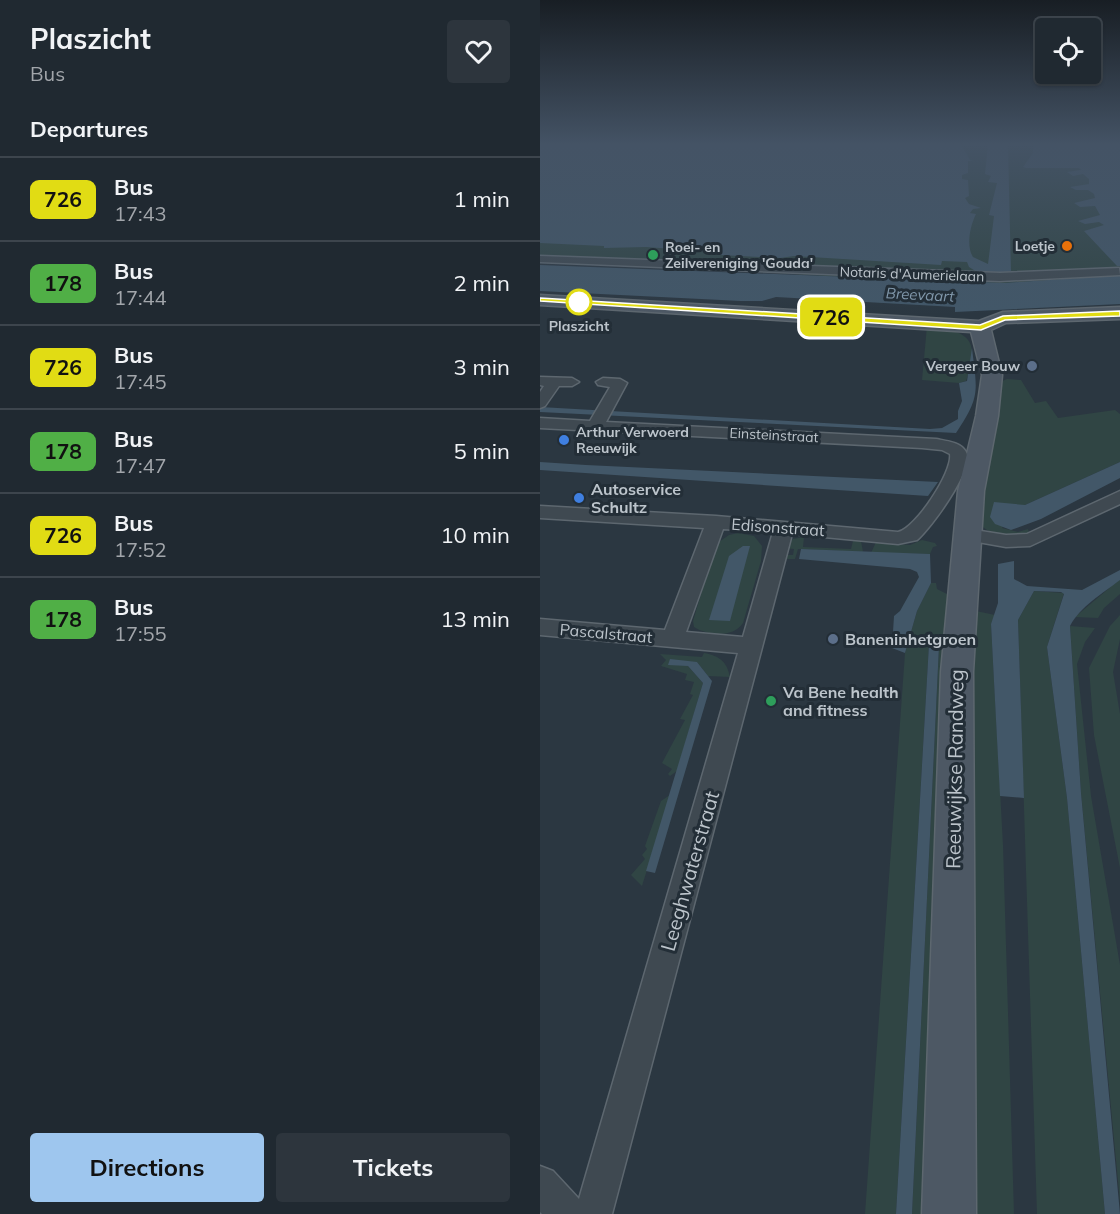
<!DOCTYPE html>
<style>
:root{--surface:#202931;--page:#2d353d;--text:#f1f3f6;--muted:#a2a6ab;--line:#3d454d;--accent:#9ec6ee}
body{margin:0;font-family:Mulish,sans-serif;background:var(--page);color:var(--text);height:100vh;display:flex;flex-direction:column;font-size:22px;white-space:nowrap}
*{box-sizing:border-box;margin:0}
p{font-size:20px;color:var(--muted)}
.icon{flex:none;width:33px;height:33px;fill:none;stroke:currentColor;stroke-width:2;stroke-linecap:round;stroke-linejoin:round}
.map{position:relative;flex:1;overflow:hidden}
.details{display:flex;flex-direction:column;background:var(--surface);width:540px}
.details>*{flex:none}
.badge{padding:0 12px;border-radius:9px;font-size:21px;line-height:39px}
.buttons{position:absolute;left:495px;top:18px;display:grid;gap:12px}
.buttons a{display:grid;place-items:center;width:66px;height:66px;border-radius:6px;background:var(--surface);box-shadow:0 2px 4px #0004,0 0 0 2px var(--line);font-size:30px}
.map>.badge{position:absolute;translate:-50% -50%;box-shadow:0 0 0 3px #fff}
h2{padding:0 30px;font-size:22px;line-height:54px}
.round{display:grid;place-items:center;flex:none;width:63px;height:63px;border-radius:6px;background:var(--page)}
.head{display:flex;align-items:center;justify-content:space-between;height:102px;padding:0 30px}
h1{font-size:28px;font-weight:700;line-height:45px}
.button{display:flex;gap:12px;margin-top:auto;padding:12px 30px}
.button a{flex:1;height:69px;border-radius:6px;background:var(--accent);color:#111;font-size:24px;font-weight:700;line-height:69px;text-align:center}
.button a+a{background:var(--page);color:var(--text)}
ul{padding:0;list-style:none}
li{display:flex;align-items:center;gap:18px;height:84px;padding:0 30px;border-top:2px solid var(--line)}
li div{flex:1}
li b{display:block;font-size:22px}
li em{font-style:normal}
li .badge{min-width:66px;font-weight:700;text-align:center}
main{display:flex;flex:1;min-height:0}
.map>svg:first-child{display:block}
.green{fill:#304544}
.water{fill:#425768}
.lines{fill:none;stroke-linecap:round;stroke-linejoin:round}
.street-casing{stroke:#5d676f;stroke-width:3}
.secondary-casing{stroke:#5d676f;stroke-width:3}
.street{fill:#3f4951;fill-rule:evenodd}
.secondary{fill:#4d5864;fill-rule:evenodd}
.line{fill:#e1dc14;stroke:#fff;stroke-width:1.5}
.food-dot{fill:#e8710a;stroke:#232e37;stroke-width:2}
.leisure-dot{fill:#2e9e5b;stroke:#232e37;stroke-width:2}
.stop-dot{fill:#fff;stroke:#e1dc14;stroke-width:3}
.service-dot{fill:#5c6f8a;stroke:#232e37;stroke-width:2}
.shop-dot{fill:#3f7fe0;stroke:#232e37;stroke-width:2}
.labels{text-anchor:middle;stroke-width:6;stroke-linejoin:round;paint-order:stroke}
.far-poi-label{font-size:14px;font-weight:bold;fill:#bcc4cb;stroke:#232e37;text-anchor:end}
.far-street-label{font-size:14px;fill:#bcc4cb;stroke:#232e37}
.far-stop-label{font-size:14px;font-weight:bold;fill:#bcc4cb;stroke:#232e37}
.far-water-label{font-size:15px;font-style:italic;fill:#8097aa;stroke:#232e37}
.poi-label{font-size:16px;font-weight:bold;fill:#bcc4cb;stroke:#232e37;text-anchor:start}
.street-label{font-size:16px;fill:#bcc4cb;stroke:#232e37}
.near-street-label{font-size:20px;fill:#bcc4cb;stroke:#232e37}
</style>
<main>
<section class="details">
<div class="head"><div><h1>Plaszicht</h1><p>Bus</p></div><a class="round"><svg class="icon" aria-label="heart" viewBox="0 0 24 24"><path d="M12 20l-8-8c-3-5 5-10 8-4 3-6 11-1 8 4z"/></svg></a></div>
<h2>Departures</h2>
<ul>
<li><span class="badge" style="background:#e1dc14;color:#111">726</span><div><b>Bus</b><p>17:43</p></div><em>1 min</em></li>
<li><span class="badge" style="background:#50af46;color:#111">178</span><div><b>Bus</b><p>17:44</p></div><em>2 min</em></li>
<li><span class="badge" style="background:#e1dc14;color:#111">726</span><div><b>Bus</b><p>17:45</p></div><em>3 min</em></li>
<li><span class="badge" style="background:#50af46;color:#111">178</span><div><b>Bus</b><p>17:47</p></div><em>5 min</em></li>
<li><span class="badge" style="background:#e1dc14;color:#111">726</span><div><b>Bus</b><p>17:52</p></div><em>10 min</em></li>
<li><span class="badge" style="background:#50af46;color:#111">178</span><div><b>Bus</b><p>17:55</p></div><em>13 min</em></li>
</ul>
<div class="button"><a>Directions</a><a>Tickets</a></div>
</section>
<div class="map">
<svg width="580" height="1214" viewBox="0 0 580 1214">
<rect width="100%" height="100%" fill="#2b3741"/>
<!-- green -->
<path class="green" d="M 0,144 L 580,144 L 580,281 L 473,288 L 0,258 Z
M 387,326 C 426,331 442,337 426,381 L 419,383 L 382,380 Z
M 467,379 L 481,380 L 495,403 L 506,401 L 518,418 L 575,410 L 580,414 L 580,462 L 485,505 L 479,505 L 462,528 L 478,532 L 488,529 L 489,533 C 475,539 449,536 440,524 L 455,426 L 460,382 Z
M 198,533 L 214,536 L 222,546 L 221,561 L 203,623 C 193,638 168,636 154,627 L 153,621 L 176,544 L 189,535 Z
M 264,537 L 263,547 L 311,549 L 313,541 L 321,541 L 323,552 L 261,549 L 258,549 L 255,559 L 244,559 L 245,555 L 253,555 L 254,549 L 243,548 L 253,539 Z
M 382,540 L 395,543 L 397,546 L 393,547 L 390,554 L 331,553 L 336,542 L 370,545 Z
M 580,579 L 580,594 L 564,608 L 558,618 L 535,617 Z
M 391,583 L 396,583 L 397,589 L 409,595 L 391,1214 L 372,1214 L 399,646 L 389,644 L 356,1214 L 325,1214 L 365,653 L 377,611 Z
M 494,591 L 524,593 L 507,647 L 527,798 L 565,1214 L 497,1214 L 478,620 Z
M 436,611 L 455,615 L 451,624 L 463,845 L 474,1214 L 426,1214 L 427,708 Z
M 580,615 L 580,639 L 573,672 L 580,714 L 580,868 L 554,735 L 549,668 L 570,626 Z
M 530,626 L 555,628 L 545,642 L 537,664 L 551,796 L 580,965 L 580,1202 L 541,793 Z
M 164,653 C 180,656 187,662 190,677 L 168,676 L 157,662 L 148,666 L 163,683 L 137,771 L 130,776 L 128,774 L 132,769 L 122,763 L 145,720 L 140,719 L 153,695 L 150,694 L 154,682 L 145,680 L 147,674 L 121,666 L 126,660 L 120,654 L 162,657 Z
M 130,795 L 102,886 L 91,875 L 105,859 L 102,855 L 107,849 L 105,846 L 121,801 Z"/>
<!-- water -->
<path class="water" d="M 0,144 L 421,144 L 430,160 L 433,161 L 428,161 L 428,173 L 422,175 L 422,179 L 428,180 L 429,196 L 425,198 L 429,204 L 441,208 L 433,209 L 430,213 L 436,214 C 430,226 426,246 433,257 L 448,264 L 454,216 L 449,215 L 457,183 L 448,182 L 451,176 L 445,174 L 448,144 L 468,144 L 471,273 L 437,272 L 429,267 L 427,262 L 402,261 L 401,265 L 254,256 L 240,258 L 180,255 L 174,252 L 106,247 L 64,248 L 64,246 L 0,243 Z
M 493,144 L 580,144 L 580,266 L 577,266 L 544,231 L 564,225 L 559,222 L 545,224 L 538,221 L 560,215 L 555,206 L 540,207 L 534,203 L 555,198 L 554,194 L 548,190 L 536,190 L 530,187 L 549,184 L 549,179 L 543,174 L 533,176 L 527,172 L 540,170 L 541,169 L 538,168 L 486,168 L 483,167 L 493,153 Z
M 0,265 L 465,283 L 580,275 L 580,304 L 415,312 L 415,307 L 236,297 L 222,301 L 201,301 L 0,291 Z
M 432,348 C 437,391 441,396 416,433 L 0,412 L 0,407 L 390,429 L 402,428 L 418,419 L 418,411 L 422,401 L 419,383 L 427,381 Z
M 0,462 L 46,465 L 398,482 L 388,496 L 0,470 Z
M 580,462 L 580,478 L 501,519 L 471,530 L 455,524 L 450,517 L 454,502 L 485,505 Z
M 203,546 L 210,546 L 190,621 L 169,620 L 189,556 Z
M 261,549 L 390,554 L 391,583 L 377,611 L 365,653 L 352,648 L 354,616 L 360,611 L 379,577 L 377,572 L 370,569 L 259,559 Z
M 474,561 L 474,579 L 487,586 L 542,590 L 580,570 L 580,580 C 562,594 541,606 530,626 L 541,793 L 580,1214 L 565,1214 L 527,798 L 507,647 L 524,594 L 521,592 L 494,591 L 478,620 L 484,798 L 460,796 L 451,624 L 458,603 L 458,564 Z
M 389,644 L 399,646 L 372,1214 L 356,1214 Z
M 130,659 L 157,662 L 172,681 L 115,873 L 106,871 L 163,683 L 148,666 L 128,665 Z"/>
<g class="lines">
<defs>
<path id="street" d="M 0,256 L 460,273 L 579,268 L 580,275 L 460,281 L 0,262 Z
M 0,377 L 32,378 L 39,382 L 32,386 L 19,386 L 5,406 L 0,408 L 0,392 L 4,386 L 0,385 Z
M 63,378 L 80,379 L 87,383 L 66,422 L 396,439 C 406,441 421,442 426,452 C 435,469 390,529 377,540 L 358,544 L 252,534 L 72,1214 L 2,1214 L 0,1212 L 0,1166 L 13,1171 L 39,1199 L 198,653 L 0,635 L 0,619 L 125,630 L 164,528 L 0,518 L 0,506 L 176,516 L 358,532 C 375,529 413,472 410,454 L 402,450 L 382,448 L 0,428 L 0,418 L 50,421 L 70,387 L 58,385 L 56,382 ZM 183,529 L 233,532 L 203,637 L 146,632 Z
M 580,491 L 580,504 L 490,546 L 466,547 L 421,539 L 418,535 L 421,531 L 428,529 L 466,535 L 487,534 Z"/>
<path id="secondary" d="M 0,295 L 439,321 L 463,312 L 580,307 L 580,319 L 466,323 L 451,330 L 462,375 L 458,416 L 444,491 L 433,672 L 436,1214 L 382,1214 L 401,672 L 418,491 L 436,416 L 442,375 L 431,332 L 0,305 Z"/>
</defs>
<!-- street casing -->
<use href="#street" class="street-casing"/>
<!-- secondary casing -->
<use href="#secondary" class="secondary-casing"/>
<!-- street -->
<use href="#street" class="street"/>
<!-- secondary -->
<use href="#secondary" class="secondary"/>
</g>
<!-- sky -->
<linearGradient id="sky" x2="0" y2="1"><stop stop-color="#181e24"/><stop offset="0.46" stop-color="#445365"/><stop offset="1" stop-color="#445365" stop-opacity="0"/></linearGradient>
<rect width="580" height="314" fill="url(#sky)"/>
<!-- line -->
<path class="line" d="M 0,298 L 440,325 L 463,316 L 580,311 L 580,316 L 465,320 L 441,330 L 0,301 Z"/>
<!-- markers -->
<circle class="food-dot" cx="527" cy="246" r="6"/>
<g class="leisure-dot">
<circle cx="113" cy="255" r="6"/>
<circle cx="231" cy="701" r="6"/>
</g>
<circle class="stop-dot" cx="39" cy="302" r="12"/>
<g class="service-dot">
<circle cx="492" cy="366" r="6"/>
<circle cx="293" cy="639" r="6"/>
</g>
<g class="shop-dot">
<circle cx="24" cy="440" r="6"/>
<circle cx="39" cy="498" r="6"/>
</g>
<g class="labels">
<!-- far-poi labels -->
<g class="far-poi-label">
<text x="515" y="251">Loetje</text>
<text x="125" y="252" text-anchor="start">Roei- en<tspan x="125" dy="16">Zeilvereniging 'Gouda'</tspan></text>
<text x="480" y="371">Vergeer Bouw</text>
<text x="36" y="437" text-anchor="start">Arthur Verwoerd<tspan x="36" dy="16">Reeuwijk</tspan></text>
</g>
<!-- far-street labels -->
<g class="far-street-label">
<text transform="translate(372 274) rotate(2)" y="5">Notaris d'Aumerielaan</text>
<text transform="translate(234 435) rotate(3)" y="5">Einsteinstraat</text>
</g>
<!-- far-stop labels -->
<g class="far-stop-label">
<text x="39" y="331">Plaszicht</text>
</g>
<!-- far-water labels -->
<g class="far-water-label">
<text transform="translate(380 295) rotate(3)" y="5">Breevaart</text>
</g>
<!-- poi labels -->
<g class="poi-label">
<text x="51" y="495">Autoservice<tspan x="51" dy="18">Schultz</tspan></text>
<text x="305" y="645">Baneninhetgroen</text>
<text x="243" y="698">Va Bene health<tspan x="243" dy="18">and fitness</tspan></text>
</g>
<!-- street labels -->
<g class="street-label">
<text transform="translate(238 527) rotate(4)" y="6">Edisonstraat</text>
<text transform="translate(66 633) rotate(5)" y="6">Pascalstraat</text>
</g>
<!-- near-street labels -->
<g class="near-street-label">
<text transform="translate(415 769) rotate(-89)" y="7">Reeuwijkse Randweg</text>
<text transform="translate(150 871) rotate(-74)" y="7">Leeghwaterstraat</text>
</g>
</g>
</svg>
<div class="buttons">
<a><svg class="icon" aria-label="locate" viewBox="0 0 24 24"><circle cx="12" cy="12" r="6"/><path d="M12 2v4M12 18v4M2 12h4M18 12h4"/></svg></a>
</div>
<b class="badge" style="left:291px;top:317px;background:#e1dc14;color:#111">726</b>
</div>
</main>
